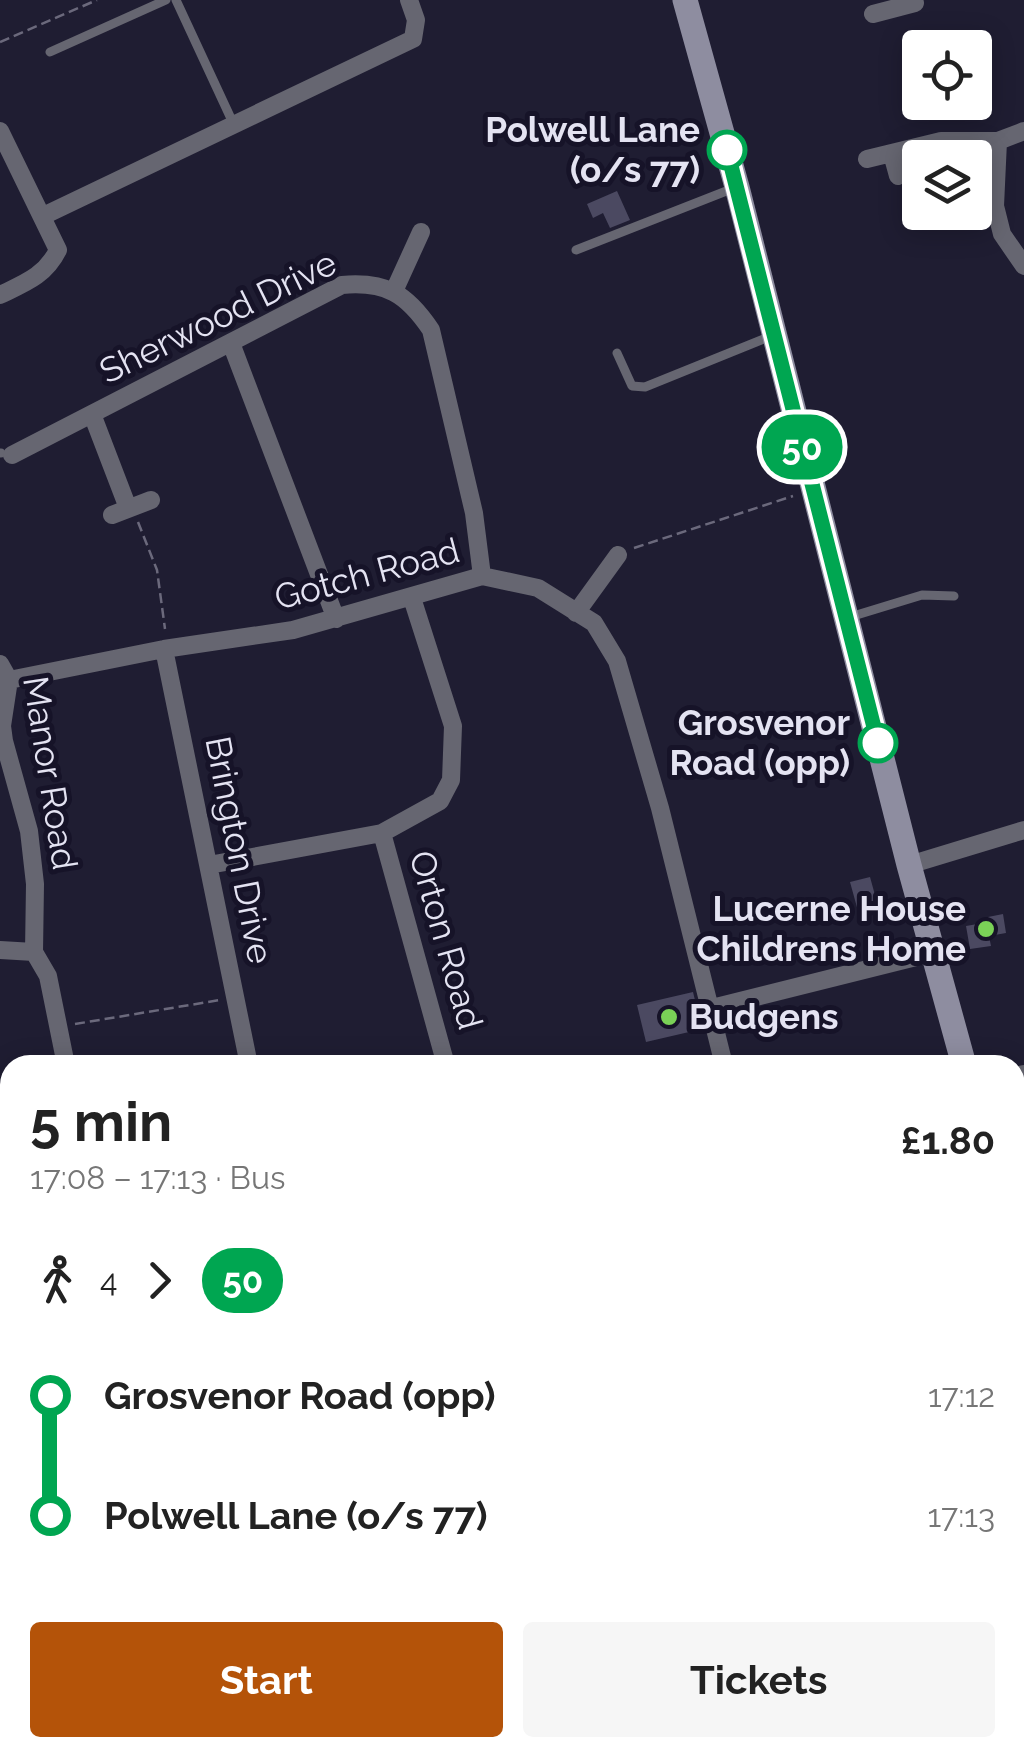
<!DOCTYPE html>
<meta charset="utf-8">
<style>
:root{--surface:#fff;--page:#f6f6f6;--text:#222;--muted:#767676;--accent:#b45309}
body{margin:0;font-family:Raleway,sans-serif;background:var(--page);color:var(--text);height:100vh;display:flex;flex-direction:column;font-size:38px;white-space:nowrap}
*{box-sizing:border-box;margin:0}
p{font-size:32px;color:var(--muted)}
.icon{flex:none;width:55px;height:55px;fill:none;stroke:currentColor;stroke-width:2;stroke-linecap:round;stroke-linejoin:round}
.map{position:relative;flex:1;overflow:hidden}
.drawer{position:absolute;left:0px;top:1055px;width:1025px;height:702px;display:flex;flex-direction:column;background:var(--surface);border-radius:30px 30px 0 0;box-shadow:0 5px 25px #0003}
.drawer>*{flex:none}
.badge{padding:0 20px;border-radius:32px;font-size:35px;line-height:65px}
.buttons{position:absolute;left:902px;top:30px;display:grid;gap:20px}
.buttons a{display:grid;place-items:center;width:90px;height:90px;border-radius:10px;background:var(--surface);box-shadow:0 5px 25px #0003;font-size:50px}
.map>.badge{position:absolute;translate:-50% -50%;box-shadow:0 0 0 5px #fff}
.legs{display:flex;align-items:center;gap:15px;height:110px;padding:0 30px;font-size:32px}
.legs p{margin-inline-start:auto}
.headline{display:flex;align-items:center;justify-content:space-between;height:170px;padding:0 30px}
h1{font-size:55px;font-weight:700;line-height:75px}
.cta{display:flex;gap:20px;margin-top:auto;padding:20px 30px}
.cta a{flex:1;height:115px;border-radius:10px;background:var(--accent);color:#fff;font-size:40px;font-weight:700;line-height:115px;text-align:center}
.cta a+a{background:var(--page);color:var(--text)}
ul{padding:0 30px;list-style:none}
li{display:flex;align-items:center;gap:35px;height:120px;font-size:38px}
li i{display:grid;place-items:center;width:15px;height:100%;margin:0 12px;background:currentColor}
li i::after{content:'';width:25px;height:25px;margin:-12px;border:8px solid;border-radius:50%;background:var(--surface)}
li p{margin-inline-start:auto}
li:first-child i{background:linear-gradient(#0000 50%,currentColor 0)}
li:last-child i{background:linear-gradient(currentColor 50%,#0000 0)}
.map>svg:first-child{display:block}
.green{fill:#302a53}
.building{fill:#4b4961}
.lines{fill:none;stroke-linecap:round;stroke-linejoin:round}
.path{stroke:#6b697c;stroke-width:2.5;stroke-dasharray:10 5;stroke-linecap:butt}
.lane{stroke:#666671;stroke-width:9}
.street{stroke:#666671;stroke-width:18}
.secondary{stroke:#8e8da0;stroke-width:25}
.highway{stroke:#cac8e5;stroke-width:30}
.line-1-casing{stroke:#fff;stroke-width:22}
.line-1{stroke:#00a651;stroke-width:15}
.stop-1-dot{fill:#fff;stroke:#00a651;stroke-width:5}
.poi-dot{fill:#7ad157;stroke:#161328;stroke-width:4}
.labels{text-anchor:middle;stroke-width:10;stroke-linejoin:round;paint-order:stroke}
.stop-label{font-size:35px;font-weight:bold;fill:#e4e3f2;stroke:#161328;text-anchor:end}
.street-label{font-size:35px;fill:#e4e3f2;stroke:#161328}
.poi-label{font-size:35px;font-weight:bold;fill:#e4e3f2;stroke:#161328;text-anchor:end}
</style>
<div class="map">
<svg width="1024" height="1757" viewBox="0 0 1024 1757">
<rect width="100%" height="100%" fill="#1f1d32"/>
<!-- green -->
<path class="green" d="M 10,1719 L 10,1748 L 293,1748 L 196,1757 L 0,1757 L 0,1722 Z
M 460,1748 L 889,1748 L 893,1757 L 465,1757 Z"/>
<!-- building -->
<path class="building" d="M 617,191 L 630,220 L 610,228 L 603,213 L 593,218 L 587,204 Z
M 870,877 L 878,906 L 858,911 L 850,882 Z
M 1003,914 L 1006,933 L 989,936 L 991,946 L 970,949 L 966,926 L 989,922 L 988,917 Z
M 693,992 L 702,1029 L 646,1042 L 637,1005 Z"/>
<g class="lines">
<!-- path -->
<path class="path" d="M 0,42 L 97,0
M 138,522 L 157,570 L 165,629
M 634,548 L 793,496
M 75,1024 L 220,1000
M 0,1085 L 10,1085
M 0,1107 L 10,1131
M 0,1271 L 10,1273
M 0,1357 L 10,1358
M 1015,1424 L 1024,1424"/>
<!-- lane -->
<path class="lane" d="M 176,0 L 234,125
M 50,52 L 166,0
M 576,250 L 734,188
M 617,353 L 632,386 L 645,387 L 771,336
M 0,453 L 1,453
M 850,617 L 922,595 L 954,596"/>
<!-- street -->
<path class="street" d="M 873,14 L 915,3
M 0,131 L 58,250 C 45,276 25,283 0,295
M 998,141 L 995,206 L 1002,234 L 1024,266
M 892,154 L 898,176
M 867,159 L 941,141 L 998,141 L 1024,131
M 43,216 L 413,39 L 416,20 L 409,0
M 395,289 L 421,232
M 231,343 L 336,619
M 92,414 L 128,508
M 12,455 L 342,285 C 386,281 407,294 431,330 L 474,513 L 482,576
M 112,515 L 151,500
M 576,613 L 618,555
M 164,649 L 249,1065
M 0,664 L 9,680 L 2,726 L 4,741 L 29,831 L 35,884 L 34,952 L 48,976 L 66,1065
M 9,680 L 164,649 L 293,630 L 482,576 L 538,588 L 594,623 L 617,661 L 660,808 L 724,1065
M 382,833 L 446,1065
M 209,865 L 382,833 L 440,801 L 451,780 L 453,726 L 412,598
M 909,865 L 1024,830
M 0,950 L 34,952
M 712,1008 L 932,953
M 1015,1076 L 1024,1074
M 1015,1654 L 1024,1673"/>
<!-- secondary -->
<path class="secondary" d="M 685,0 L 737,187 L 909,865 L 964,1065
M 1015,1241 L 1024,1262"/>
<!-- highway -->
<path class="highway" d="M 1015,1489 L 1024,1488
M 1015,1524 L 1024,1523
M 0,1642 L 10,1640
M 0,1677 L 10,1675"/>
</g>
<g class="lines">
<defs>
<path id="line-1" d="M 727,150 L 878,743"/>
</defs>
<!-- line-1 casing -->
<use href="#line-1" class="line-1-casing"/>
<!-- line-1 -->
<use href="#line-1" class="line-1"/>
</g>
<!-- markers -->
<g class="stop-1-dot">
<circle cx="727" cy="150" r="18"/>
<circle cx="878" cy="743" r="18"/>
</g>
<g class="poi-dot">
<circle cx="986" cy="929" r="10"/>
<circle cx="669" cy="1017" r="10"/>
</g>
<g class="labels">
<!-- stop labels -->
<g class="stop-label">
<text x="700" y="142">Polwell Lane<tspan x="700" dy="40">(o/s 77)</tspan></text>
<text x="850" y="735">Grosvenor<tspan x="850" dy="40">Road (opp)</tspan></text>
</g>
<!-- street labels -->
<g class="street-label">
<text transform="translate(218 317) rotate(-26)" y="12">Sherwood Drive</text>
<text transform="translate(367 574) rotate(-15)" y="12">Gotch Road</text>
<text transform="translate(50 773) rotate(81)" y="12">Manor Road</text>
<text transform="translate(239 850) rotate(79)" y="12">Brington Drive</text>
<text transform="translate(446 940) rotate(74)" y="12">Orton Road</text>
</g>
<!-- poi labels -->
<g class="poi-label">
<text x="966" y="921">Lucerne House<tspan x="966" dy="40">Childrens Home</tspan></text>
<text x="689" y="1029" text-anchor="start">Budgens</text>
</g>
</g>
</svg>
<div class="buttons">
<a><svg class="icon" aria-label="locate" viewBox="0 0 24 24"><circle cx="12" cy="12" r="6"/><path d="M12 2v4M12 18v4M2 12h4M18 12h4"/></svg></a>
<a><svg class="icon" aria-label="layers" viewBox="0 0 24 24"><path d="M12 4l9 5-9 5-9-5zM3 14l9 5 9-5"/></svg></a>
</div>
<b class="badge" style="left:802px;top:447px;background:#00a651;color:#fff">50</b>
<section class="drawer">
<div class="headline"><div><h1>5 min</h1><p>17:08 – 17:13 · Bus</p></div><b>£1.80</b></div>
<div class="legs"><svg class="icon" aria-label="walk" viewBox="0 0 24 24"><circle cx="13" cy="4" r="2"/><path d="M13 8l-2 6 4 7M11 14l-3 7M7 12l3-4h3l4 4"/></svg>4<svg class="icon" aria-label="forward" viewBox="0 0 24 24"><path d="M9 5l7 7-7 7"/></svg><b class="badge" style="background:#00a651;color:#fff">50</b></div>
<ul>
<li><i style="color:#00a651"></i><b>Grosvenor Road (opp)</b><p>17:12</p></li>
<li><i style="color:#00a651"></i><b>Polwell Lane (o/s 77)</b><p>17:13</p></li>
</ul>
<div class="cta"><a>Start</a><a>Tickets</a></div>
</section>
</div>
